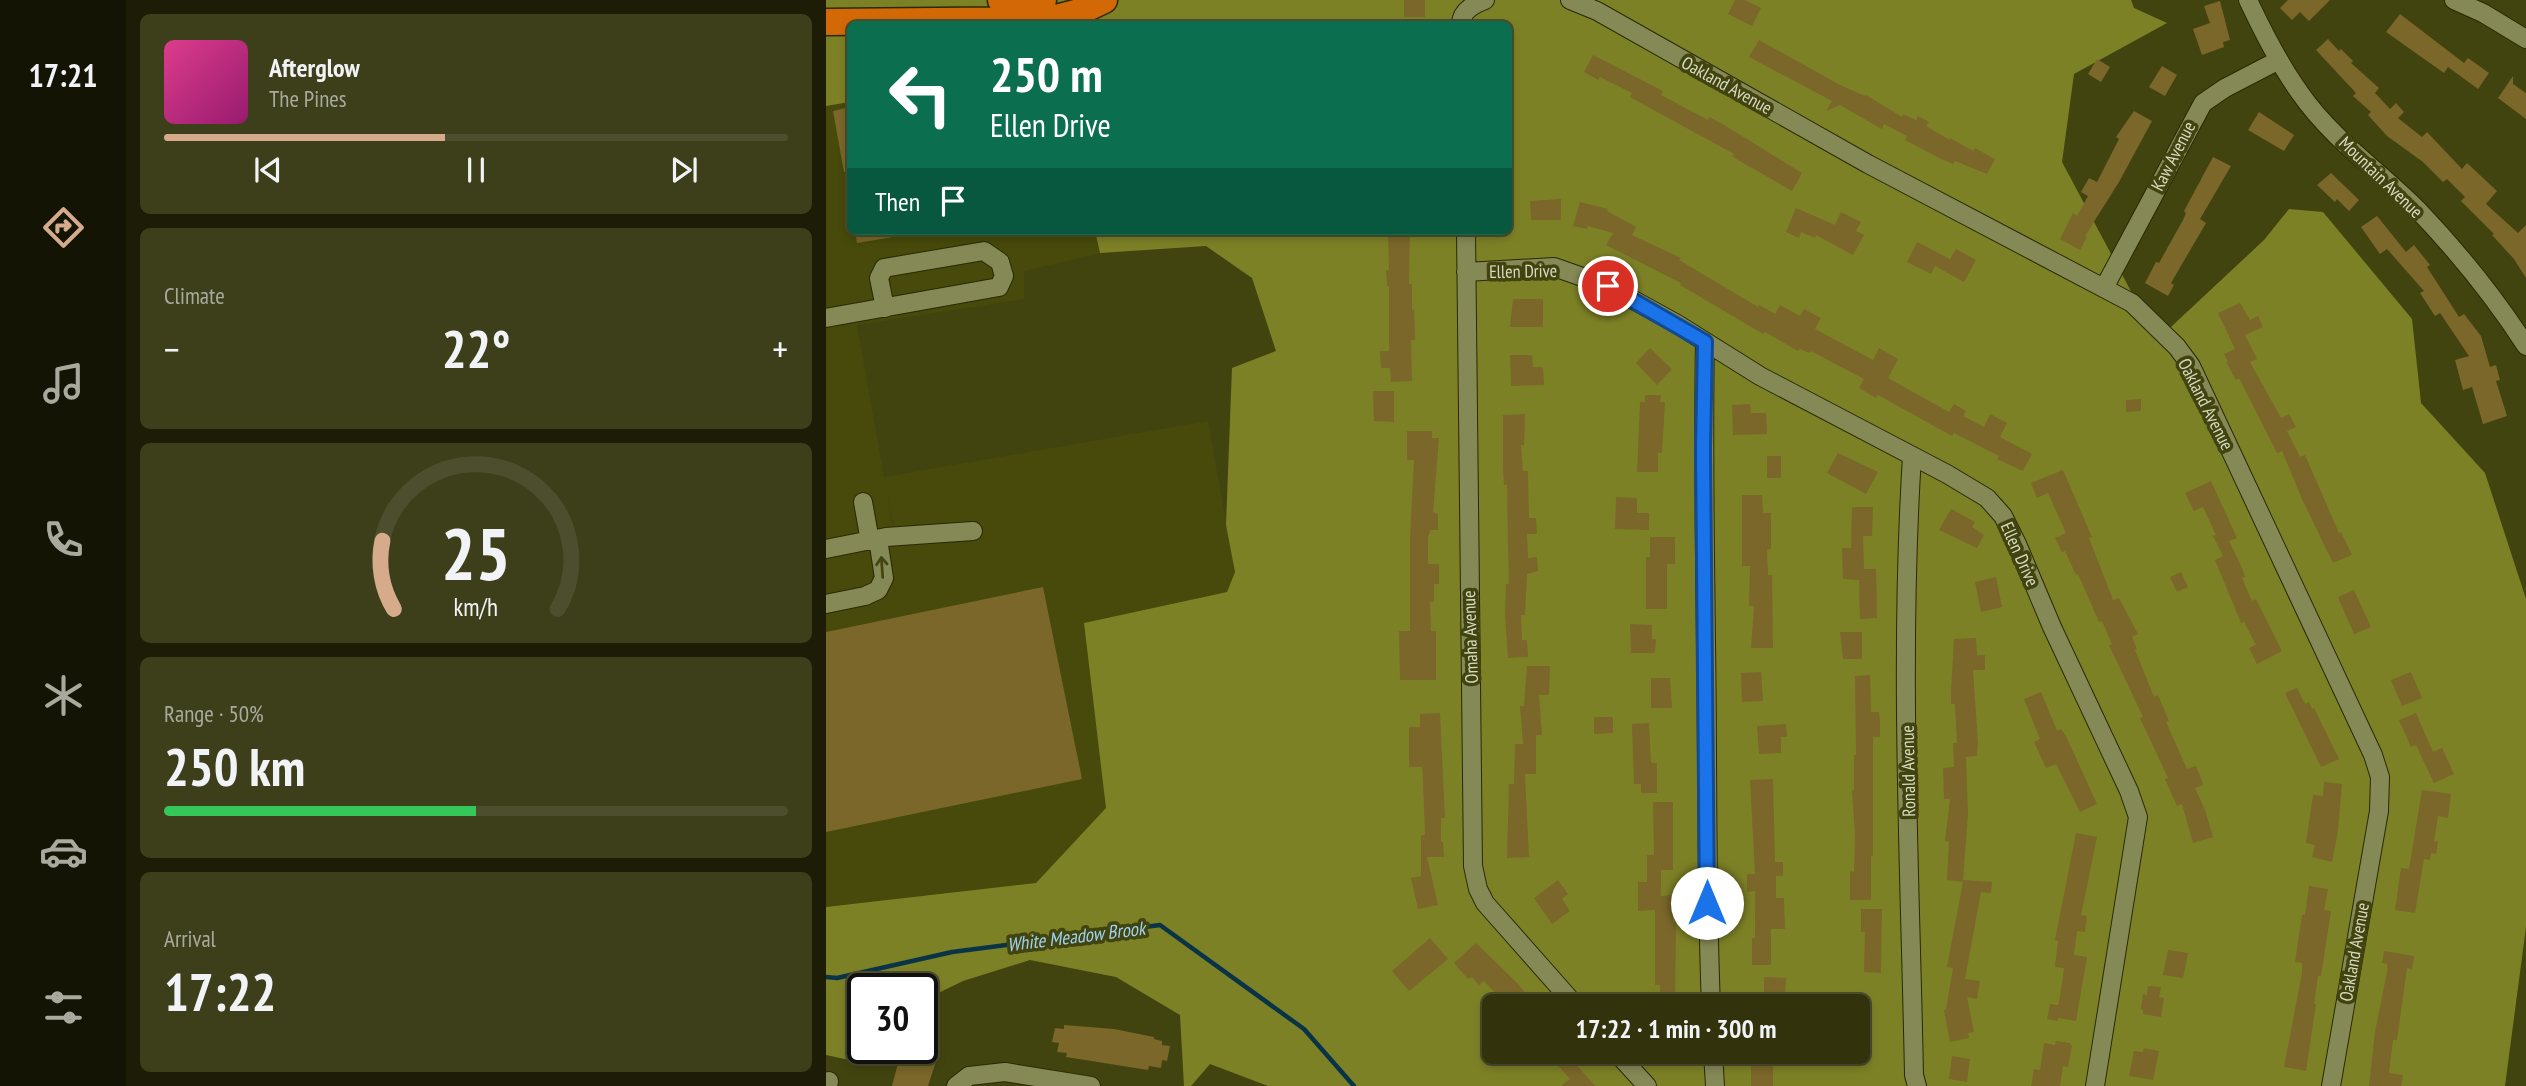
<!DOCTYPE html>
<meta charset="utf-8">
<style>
:root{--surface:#32330c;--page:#3d3f1a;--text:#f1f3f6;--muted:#a8aa9d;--line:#4d4e2d;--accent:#d6ab8b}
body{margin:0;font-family:"PT Sans Narrow",sans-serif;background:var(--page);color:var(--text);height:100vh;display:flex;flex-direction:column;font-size:26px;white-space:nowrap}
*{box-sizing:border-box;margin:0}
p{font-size:23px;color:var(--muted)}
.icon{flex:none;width:38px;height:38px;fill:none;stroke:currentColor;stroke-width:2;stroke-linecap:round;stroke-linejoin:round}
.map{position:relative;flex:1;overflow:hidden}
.drawer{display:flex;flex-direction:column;gap:14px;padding:14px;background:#1c1c07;width:700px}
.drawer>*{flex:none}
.guide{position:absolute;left:21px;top:21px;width:665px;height:214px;border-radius:10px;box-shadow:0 4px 10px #0003,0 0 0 2px var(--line);background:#0b6e4f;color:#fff;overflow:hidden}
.speed{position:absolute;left:21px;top:973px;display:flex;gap:14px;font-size:35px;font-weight:700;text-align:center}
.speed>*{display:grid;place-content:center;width:91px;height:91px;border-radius:50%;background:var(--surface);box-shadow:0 4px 10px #0003,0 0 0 2px var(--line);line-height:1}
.speed .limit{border:4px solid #111;border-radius:10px;background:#fff;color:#111}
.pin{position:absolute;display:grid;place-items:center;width:60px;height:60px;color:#fff;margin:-30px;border:4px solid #fff;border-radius:50%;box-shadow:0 2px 7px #0007}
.me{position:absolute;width:77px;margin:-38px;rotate:0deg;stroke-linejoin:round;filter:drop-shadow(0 0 5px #0008)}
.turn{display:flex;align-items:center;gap:24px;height:147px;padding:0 28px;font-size:32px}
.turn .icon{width:91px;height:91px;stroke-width:2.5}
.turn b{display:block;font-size:49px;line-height:60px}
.then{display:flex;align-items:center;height:66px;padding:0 28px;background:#0003;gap:14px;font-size:26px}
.big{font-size:52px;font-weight:700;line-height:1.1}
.drawer .tile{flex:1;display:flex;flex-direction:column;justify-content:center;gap:10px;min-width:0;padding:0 24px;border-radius:10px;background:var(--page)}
.drawer .dial{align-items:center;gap:0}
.dial svg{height:182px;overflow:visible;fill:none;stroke:var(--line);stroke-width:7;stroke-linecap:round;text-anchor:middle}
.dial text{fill:var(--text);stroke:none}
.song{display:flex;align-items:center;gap:21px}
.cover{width:84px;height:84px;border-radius:10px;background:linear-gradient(135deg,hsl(330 70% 55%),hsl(320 70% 35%))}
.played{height:7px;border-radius:4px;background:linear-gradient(90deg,var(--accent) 45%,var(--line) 45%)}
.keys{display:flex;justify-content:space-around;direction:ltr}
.heat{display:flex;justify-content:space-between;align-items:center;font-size:38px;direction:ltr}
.charge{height:10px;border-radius:5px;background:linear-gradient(90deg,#34c759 50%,var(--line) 0)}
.trip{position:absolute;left:656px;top:994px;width:388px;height:70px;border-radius:10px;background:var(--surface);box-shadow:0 4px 10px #0003,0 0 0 2px var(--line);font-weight:700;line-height:70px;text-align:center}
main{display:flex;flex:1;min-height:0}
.tabs{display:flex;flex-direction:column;width:126px;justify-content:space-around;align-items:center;background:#141405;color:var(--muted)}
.tabs .icon{width:49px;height:49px}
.tabs .selected{color:var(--accent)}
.tabs b{font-size:32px;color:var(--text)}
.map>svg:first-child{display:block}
.built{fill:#474a0a}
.forest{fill:#7d8126;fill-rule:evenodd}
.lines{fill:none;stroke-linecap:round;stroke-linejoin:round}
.stream{stroke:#093447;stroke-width:4.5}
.building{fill:#7a6729}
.minor-casing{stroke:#282a03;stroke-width:20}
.highway-casing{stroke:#282a03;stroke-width:29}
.minor{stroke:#858955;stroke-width:18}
.highway{stroke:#d36806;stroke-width:26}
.oneway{stroke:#454713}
.route-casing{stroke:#114b97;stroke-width:18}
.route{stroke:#1a73e8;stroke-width:12}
.labels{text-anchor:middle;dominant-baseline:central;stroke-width:7;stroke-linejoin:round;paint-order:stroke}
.street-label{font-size:18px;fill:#d7dabf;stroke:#424410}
.water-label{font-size:19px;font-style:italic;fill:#9ed3f0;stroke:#424410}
</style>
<main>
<nav class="tabs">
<b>17:21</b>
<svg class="icon selected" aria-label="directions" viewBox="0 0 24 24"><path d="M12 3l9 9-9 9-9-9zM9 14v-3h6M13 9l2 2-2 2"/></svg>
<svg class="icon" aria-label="music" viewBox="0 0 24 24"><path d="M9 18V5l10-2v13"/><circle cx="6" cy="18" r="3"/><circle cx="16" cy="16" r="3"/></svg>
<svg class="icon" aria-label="phone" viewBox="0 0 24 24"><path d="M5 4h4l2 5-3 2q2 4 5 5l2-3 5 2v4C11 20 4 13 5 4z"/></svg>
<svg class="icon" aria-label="climate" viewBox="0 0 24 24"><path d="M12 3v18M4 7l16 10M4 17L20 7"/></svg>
<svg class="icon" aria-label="car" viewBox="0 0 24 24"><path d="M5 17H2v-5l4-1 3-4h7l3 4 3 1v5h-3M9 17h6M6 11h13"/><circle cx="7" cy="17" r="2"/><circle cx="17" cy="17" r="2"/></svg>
<svg class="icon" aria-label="filters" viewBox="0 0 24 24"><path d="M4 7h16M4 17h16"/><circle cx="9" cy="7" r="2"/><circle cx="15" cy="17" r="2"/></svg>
</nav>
<section class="drawer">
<div class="tile">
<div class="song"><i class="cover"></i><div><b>Afterglow</b><p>The Pines</p></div></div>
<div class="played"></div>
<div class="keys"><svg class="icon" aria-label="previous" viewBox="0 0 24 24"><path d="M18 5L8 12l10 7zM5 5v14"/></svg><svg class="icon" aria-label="pause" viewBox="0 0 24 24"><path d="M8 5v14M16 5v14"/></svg><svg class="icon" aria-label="next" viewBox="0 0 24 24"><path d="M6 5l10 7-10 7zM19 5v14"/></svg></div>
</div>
<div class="tile"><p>Climate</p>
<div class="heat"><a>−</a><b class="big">22°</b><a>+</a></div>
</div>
<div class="tile dial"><svg viewBox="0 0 100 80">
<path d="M14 69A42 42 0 1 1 86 69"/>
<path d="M14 69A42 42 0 0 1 9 39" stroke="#d6ab8b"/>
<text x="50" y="56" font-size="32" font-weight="700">25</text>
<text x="50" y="72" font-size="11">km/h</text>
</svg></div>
<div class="tile"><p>Range · 50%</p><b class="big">250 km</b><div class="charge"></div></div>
<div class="tile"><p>Arrival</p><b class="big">17:22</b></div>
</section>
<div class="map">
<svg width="1700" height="1086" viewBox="0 0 1700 1086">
<rect width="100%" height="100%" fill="#424410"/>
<!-- built -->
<path class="built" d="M24,102v129h245l5,22 -76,18v28l-167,26 27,152 324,-56 27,151 -8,20 -143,31 23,185 -71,75 -210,24v-349l71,-13 -11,-57 7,41 -67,13v-436z"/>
<!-- forest -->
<path class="forest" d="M0,0h1305l3,8 33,15 -93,51 -12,88 95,178 107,-100 25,-31 34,3 89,107 9,84 64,70 41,126v328l-21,159h-1237l-58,-22 -19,22h-7l-4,-71 -64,-38 -86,-17 -67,21 -41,20v-12h-59v59h5l-5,15 -37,-8v-148l210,-24 70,-75 -22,-185 143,-31 8,-20 -9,-47 6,-157 44,-17 -24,-73 -46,-32 -106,7 -5,-22h413v-207h-658v78l-24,4zM668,1006h364v46h-364z"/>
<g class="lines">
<!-- stream -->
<path class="stream" d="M0,977l11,1 115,-26 208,-27 144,104 50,57"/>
</g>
<!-- building -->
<path class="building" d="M578,0h21v17h-21z
M909,0h10l16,8 -9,18 -24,-12z
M1462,0h42l-21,21 -9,-9 -8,8 -12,-12z
M1394,1l10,39 -7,2 1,5 -22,8 -9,-26 17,-6 -6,-17z
M1574,14l64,49 4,-5 21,15 -11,16 -30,-22 -4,6 -58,-41z
M1502,39l11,12 2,-2 12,12 -2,2 28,25 -4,5 15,16 6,-6 8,9 -6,6 24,19 5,-5 35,37 5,-6 30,28 -11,13 32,29 8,-8v53l-12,-19 -22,-24 2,-1 -33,-33 4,-4 -18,-18 -4,3 -20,-20 -36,-26 -19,-21 3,-3 -18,-16 3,-3 -40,-43z
M933,40l81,45 25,11 1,-1 36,22 1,-3 13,6 2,-4 11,6 -3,4 24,14v-2l23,13 2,-3 20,11 -8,15 -32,-13 -2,3 -12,-5 -36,-19 2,-4 -23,-12 -2,5 -42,-24 -14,6 6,-10 -83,-44z
M767,55l70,36 -2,4 47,25 1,-3 15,8 78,48 -10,18 -59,-34 1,-3 -104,-57 2,-4 -32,-16 -2,3 -14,-8z
M1271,59l13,8 -9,15 -13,-8z
M1336,66l15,9 -12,21 -16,-9z
M1687,76v8l13,9v26l-28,-21z
M24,107v65h-6l-11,-61z
M1308,111l18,10 -33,61 -34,54 2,1 -7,13 -20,-11 13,-26 4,3 11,-20 -7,-4 8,-14 8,4 22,-43 -3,-2z
M1433,112l35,23 -10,16 -36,-21z
M1387,157l18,9 -31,53 6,4 -35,60 3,2 -6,11 -23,-13 11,-21 3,1 24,-43 3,-7 -2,-2z
M1505,173l28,27 -10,11 -12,-12 -2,3 -18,-17z
M735,199v21h-30l-1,-19z
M754,202l28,7 -1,2 29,16 -4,8 49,23 -2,2 79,47 1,-2 16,9 5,-9 20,11 4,-7 17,9 -6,11 58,31 6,-12 19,11 -10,19 61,34 5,-8 12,7 -3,5 21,11 6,-13 17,9 -7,14 32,17 -9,17 -26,-12 2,-3 -45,-23 -2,3 -74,-41 -2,3 -17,-10 5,-9 -53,-28 -2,2 -9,-4 -2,2 -33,-19 -2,2 -83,-49 1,-2 -75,-38 7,-12 -25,-7 -1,3 -14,-3z
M970,208l39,17 6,-13 20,10 -5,9 8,4 -11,20 -37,-20 -1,3 -14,-6 -2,6 -13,-6z
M1551,216l29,36 8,-7 16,20 -3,2 32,50 5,-3 17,22 9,31 6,-2 4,15 -4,1 11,35 -24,8 -11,-37 -9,3 -8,-30 14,-4 -29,-43 -5,3 -15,-23 4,-2 -37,-42 -7,5 -19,-27z
M29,231h37l1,6 -36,6z
M562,231h22l-1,53h3v26l2,-1 1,31h-4l1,41 -21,1 -1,-14h-9l-1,-17h9v-65h-2l-1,-16h3z
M1091,242l33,17 6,-10 20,11 -12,22 -29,-16 -4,8 -24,-12z
M687,299h30v28h-33z
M1414,303l10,17 8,-4 5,11 -18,8 12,24 -7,3 31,56 8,-4 7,13 -9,4 13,26 5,-2 34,78 2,-1 11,23 -19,8 -31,-64 -20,-48 -5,2 -38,-75 -3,2 -10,-18h2l-4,-8 11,-5 -17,-36z
M824,348l22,21 -15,16 -21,-22z
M684,355h22l1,12h10l1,18 -33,1z
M547,391h21v31l-20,-1z
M819,395h16l-1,7h5l-3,51h-4v19h-21l3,-70h5z
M1315,399v12l-15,1v-12z
M924,404l1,9h15l1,21 -34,1 -1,-30z
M699,414l-1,31h-3l2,26h5l1,47h7l1,16h-10l1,24 9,-1 1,14 -11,3 -2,41h-4l1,25h5l1,17 -20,1 -3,-43 1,-31h3l-1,-41 -1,-58h-3l-1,-16v-54z
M581,431h25v7h7l-6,74 5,2v16h-8l-2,8v26h11v20h-5v18h-4l1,29h5v49h-36l-1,-49h11v-92l4,-79h-7z
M1012,453l40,19 -12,22 -39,-21z
M941,456h14v22h-14z
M1237,470l29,67 -3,1 24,62 6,-2 19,36 -6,3 5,12 -2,1 19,47 4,-2 11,26 -3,1 21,47 9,-3 5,12 2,7 -8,3 10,22 8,27 -20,6 -11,-39 -5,2 -12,-27 3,-1 -28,-60 3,-1 -34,-72 3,-1 -10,-23 -3,1 -21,-48 -2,1 -11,-24 -3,1 -7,-14 11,-5 -18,-40 -11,5 -6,-15z
M1385,481l26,57 -8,3 13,27 3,9 -3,1 10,23 4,-2 26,52 -25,13 -8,-16 7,-3 -12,-23 -3,1 -26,-63 8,-4 -10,-20 3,-1 -13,-28 -9,4 -9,-18z
M916,495h20l1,18h8v36l-4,1 1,25h4l1,73h-22l3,-42h-5l1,-40h-8z
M790,497l21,1v15h12v17l-34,-1z
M1026,507h21l-1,29h-9l1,33h12l1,49 -17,1 -1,-39 -16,-1 -1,-31h9z
M1125,509l24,13 -3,5 12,8 -7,13 -38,-18z
M824,537h25v27h-8v45h-21v-52h4z
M1355,572l7,15 -11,5 -7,-15z
M1170,577l6,30 -21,5 -6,-30z
M217,587l39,192 -256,53v-200z
M1528,590l17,37 -17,7 -16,-37z
M804,624l22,1v14h4l-1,14h-24z
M1014,632h22v27h-19z
M1150,638l1,17h8v15h-12l5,73 -1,13 -11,1 2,57 -5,66 29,2 -1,11 -10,-1 -16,87 15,2 -3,18 -10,-2 7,35 -6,1 1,5 -19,4 -6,-32 2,-1 7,-41 -6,-1 16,-85 -16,-2 2,-38 -4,-1 5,-42h-6l-1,-31 11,-1 -1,-24h4l-2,-39h-4v-13l3,-52z
M701,666h23l-1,29h-10l3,40h-6v39h-11l4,83 -22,1 2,-74h5l1,-40h8l-3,-38h4z
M935,672l2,29 -21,1 -1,-29z
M1585,672l11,26 -20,8 -11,-26z
M1044,675l1,37h8l1,11v14h-7v119h-2v44h-21v-29l4,1 1,-37 -3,-45h2v-35h2l-1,-79z
M825,678h19l2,30h-21z
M1471,688l8,16 4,-2 3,7 2,-1 25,51 -18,8 -36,-74z
M1215,692l16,39 4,-2 5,7 31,68 -17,8 -24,-48 -10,4 -12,-26 6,-3 -16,-40z
M614,713l5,105h-4v24h2l1,15h-17l11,48 -20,4 -7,-31 10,-2v-41h4l-2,-53 -1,-15h-13v-40h11v-13z
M1590,713l17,39 9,-4 12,26 -20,9 -18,-38 -5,2 -12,-27z
M768,717h19v16l-19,1z
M823,723l2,40h6v30h-16v-9h-7l-2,-60z
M960,724l1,13h-6v16l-22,1 -2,-28z
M947,779l2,83h8v14h-7v22h8l1,31h-14v36h-19v-27h3v-47l-8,1v-18h8l-5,-94z
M1498,782l18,2 -4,46 -6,32 -20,-5 3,-12 -9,-2 7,-48 10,1z
M1596,790l29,4 -3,24 -10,-2 -4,25 4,1 -2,12 -5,-1 -1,7 -6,-1 -9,54 -20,-3 6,-42 8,1z
M827,802h20v68h-12v26l12,-1v27h3l-1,84h-15v-21h-5v-75l-17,1v-29h9v-27h7z
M1250,833l21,4 -16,78 6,1 -2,16 -8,-1 -3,24 13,2 -11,64 -18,-3v3l-11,-2 3,-15 8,1 2,-8 4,-29 -9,-1 3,-26 -3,-1z
M732,880l10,14 -6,5 8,12 -18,13 -18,-26z
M1483,886l19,3 -4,21 7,1 -10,65h-3l-4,28h2l-10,67 -22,-4 18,-94v-10l-7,-1 7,-47h3z
M1035,909h21l-1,64 -17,-1 1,-40h-4z
M604,938l18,21 -39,32 -17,-20z
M650,943l42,41 18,22h-28l-24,-25 -5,4 -7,-8 -4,2 -14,-16z
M1342,950l20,3 -5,25 -20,-3z
M1558,951l30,5 -2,13 -5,-1 -10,72h-4l-4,33 14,2 -2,11h-32l6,-54 12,-60v-8l-5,-1z
M938,977l22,1 -2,28h-20z
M1322,986l13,1 -2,10 5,1 -3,19 -18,-3v-4l-2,-1 2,-15 4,1z
M238,1025l50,4 40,8v2l8,2v4l8,1 -3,15 -5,-1 -1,8 -12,-2 -1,4 -82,-13 1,-4 -10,-1 2,-9 -7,-1 3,-14 9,1z
M96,1037l16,4 -3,10 4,1 -11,34h-36l9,-34 4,1 1,-5h16z
M1230,1041l14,2 2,3 -4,21 -5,-1 -3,20h-29l3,-17 6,1 4,-27 11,2z
M1318,1048l15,3 -6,29 -24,-4 5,-25 9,1z
M720,1052h35l-9,8 23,26h-34l9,-7z
M1126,1056l18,3 -3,23 -18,-3z
M925,1058l22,1v27h-22z"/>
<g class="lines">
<!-- minor casing -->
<g class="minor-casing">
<path id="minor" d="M744,0l27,11 271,153 264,139 45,44 14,19 182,389 7,22 -1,34 -48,275
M1422,0c15,32 31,64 52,93 31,45 79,78 117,116 41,43 77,87 109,137
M1628,0l29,13 43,26
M635,24c0,-13 13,-20 24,-24
M640,231l7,635 5,23 7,14 91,103
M640,272l88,-5 54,19 69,38 83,52 187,98 40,24 16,18 14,28 35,83 77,164 9,26 -43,269
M1278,288l99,-185 22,-15 54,-28
M0,318l173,-31 5,-11 -4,-14 -16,-11 -100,17 -5,10 6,30
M879,342c-2,101 0,202 1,303 2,120 0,241 5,361
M1086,456c-13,206 -2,413 2,619l3,11
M37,502l7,39
M0,549l60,-12 87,-6
M0,604l39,-8 13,-6 6,-12 -6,-39
M790,1052l31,34
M887,1052l2,34
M2,1086l1,-5
M130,1086l13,-10 36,-4 86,14"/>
</g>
<!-- highway casing -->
<g class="highway-casing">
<path id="highway" d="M175,0l20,2 22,-2
M0,22l222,-2 31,-8 25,-12"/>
</g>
<!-- minor -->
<use href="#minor" class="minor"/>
<!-- highway -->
<use href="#highway" class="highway"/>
</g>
<!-- one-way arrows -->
<defs><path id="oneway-shaft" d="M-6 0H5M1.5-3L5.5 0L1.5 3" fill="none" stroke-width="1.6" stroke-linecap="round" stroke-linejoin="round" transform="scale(1.75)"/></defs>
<use class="oneway" href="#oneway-shaft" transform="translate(56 567) rotate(-94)"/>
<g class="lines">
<!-- route casing -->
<g class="route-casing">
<path id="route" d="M782,286l97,56 -2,107 4,454"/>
</g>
<!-- route -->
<use href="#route" class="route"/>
</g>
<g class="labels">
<!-- street labels -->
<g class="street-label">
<text transform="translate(901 85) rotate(29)">Oakland Avenue</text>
<text transform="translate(1347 156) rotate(-63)">Kaw Avenue</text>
<text transform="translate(1555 177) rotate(44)">Mountain Avenue</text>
<text transform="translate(697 271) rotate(-1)">Ellen Drive</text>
<text transform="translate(1380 404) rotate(63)">Oakland Avenue</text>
<text transform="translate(1194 554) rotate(66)">Ellen Drive</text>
<text transform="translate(644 637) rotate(-92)">Omaha Avenue</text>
<text transform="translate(1082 771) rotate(-91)">Ronald Avenue</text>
<text transform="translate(1528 952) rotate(-80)">Oakland Avenue</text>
</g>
<!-- water labels -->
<g class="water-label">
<text transform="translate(250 936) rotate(-7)">White Meadow Brook</text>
</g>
</g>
</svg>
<div class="speed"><div class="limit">30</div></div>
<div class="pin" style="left:782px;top:286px;background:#d93025"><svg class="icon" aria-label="arrive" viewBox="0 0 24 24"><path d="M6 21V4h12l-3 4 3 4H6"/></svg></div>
<svg class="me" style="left:881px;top:903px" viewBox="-20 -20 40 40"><circle r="19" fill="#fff"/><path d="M0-13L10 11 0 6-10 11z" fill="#1a73e8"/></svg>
<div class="trip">17:22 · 1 min · 300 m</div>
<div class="guide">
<div class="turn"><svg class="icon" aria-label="left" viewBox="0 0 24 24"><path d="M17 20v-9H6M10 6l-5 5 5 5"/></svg><div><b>250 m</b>Ellen Drive</div></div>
<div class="then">Then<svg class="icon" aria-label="arrive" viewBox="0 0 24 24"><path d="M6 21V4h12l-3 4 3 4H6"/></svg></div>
</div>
</div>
</main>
